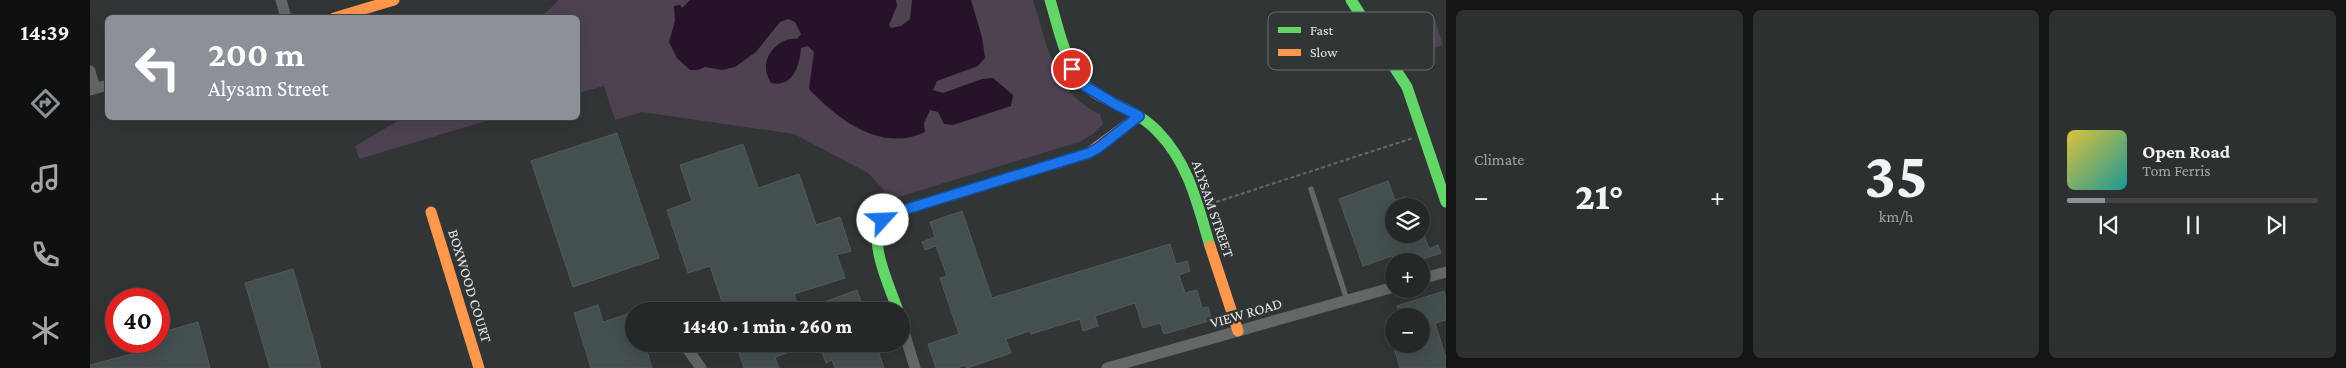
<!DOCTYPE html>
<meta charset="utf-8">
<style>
:root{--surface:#252828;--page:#2d3030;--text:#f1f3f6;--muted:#a3a6a8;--line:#424445;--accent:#8c9099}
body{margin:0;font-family:"Crimson Pro",serif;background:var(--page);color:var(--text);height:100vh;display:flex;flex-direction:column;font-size:19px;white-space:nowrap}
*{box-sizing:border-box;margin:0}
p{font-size:16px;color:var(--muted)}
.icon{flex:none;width:28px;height:28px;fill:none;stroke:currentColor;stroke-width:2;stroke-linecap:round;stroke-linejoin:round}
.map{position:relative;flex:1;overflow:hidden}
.side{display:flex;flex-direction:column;gap:10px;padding:10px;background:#141616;width:900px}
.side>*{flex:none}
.hud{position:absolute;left:15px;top:15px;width:475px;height:105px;border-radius:8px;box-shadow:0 5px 20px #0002,0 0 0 1px var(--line);background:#8c9099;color:#fff;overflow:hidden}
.controls{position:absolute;left:1295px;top:198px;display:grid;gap:10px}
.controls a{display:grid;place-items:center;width:45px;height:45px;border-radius:50%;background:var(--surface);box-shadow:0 5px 20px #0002,0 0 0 1px var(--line);font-size:25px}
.speed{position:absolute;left:15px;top:288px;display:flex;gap:10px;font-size:25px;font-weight:700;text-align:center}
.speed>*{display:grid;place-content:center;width:65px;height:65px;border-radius:50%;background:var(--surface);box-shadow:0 5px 20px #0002,0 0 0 1px var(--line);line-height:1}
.speed .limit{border:8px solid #d22;background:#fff;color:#111}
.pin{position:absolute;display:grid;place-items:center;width:42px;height:42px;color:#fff;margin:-21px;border:2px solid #fff;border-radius:50%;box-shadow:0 1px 5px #0007}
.me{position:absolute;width:55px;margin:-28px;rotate:65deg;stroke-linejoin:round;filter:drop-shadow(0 0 4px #0008)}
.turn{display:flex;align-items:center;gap:18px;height:105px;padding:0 20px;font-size:22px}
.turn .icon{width:65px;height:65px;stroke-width:2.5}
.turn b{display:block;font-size:35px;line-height:42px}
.big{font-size:38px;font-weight:800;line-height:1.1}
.side .tile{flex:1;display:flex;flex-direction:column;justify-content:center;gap:8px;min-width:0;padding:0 18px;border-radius:8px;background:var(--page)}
.side .dial{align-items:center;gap:0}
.dial b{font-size:65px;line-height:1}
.song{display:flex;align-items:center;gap:15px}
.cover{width:60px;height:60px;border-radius:8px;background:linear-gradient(135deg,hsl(50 70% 55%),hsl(180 70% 35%))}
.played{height:5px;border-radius:2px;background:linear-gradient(90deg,var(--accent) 15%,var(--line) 15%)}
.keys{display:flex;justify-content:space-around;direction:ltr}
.heat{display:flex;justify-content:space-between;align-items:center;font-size:28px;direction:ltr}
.side .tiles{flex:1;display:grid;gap:10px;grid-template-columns:repeat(3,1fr)}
.trip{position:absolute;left:535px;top:302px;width:285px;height:50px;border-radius:25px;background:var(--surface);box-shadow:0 5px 20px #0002,0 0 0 1px var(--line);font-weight:800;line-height:50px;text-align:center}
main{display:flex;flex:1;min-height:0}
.tab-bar{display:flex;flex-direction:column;width:90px;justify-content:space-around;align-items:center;background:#0f1010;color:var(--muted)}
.tab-bar .icon{width:35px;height:35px}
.tab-bar .active{color:var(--accent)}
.tab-bar b{font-size:22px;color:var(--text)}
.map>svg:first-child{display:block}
.green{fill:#4e4251}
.water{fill:#261329}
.building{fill:#444f4f;stroke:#565959}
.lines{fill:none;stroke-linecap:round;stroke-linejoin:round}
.path{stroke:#666868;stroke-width:2;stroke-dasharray:4 2.5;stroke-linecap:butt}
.lane{stroke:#636767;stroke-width:5.5}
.street{stroke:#636767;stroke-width:11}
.fast{stroke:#63d668;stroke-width:11}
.slow{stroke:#ff974d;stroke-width:11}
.route-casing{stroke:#114b97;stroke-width:12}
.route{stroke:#1a73e8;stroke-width:9}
.labels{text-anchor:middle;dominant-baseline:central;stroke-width:5;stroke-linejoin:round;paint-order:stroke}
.street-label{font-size:15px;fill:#e5e9e9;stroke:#303636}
.key{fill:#303636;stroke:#666c6c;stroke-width:1}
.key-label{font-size:14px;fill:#e5e9e9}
</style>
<main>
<nav class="tab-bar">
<b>14:39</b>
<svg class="icon active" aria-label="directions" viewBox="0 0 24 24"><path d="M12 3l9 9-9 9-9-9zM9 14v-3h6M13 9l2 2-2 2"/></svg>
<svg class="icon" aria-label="music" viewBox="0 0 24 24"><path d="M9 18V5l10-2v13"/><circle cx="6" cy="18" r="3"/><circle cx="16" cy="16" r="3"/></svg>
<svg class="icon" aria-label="phone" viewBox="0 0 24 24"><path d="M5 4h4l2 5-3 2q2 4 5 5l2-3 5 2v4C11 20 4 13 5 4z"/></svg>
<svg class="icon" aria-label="climate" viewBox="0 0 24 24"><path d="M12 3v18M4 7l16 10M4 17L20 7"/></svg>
</nav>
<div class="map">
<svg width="1356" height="368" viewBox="0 0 1356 368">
<rect width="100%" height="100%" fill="#313535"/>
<!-- green -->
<path class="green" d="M469,0h474c14,43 21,94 67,114l3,10 -11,11 -13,7 -187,57 -24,-26 -74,-39 -152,-22 -27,8 -11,-34 -26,7v-75h-38z
M1344,17l9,28 -37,12 -19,-25z
M313,118h93l-137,41 -4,-13z"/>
<!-- water -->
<path class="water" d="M600,0h206l1,6 -8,19 2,3 10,-2 9,-7 2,-19h59l11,37 3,21 -7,8 -41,15 -4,9 10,3 39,-14 11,-1 20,17 -2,11 -58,19 -9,-1 -6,-12 -8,-2 -6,13 1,9c-43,21 -87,-12 -116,-43l5,-37 -6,-6 -7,2c-1,17 -8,40 -30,35 -2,-4 -5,-9 -5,-15 -1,-16 16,-31 31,-29l4,-5 -6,-12 -7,-3 -8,3 -24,30 -21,15 -13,3 -17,-3 -7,3h-8l-13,-12 -8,-16 6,-21 -1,-15 6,-1 2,3z"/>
<!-- building -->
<path class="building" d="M527,133l42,125 -86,29 -42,-126z
M653,144l15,44 41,-14 17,51 24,-8 11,34 -14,4 8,23 -51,16 5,17h-74l-15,-45 -22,7 -21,-63 25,-9 -12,-36z
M1298,181l7,19 10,-3 4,9h-15v28h11l1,4 17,-6 6,17 9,-4 3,8 -24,8 -3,-5 -20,5 -2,-5 -29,10 -24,-67z
M872,211l30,87 178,-54 6,20 11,-3 3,10 -11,4 6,18 12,-3 5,18 6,-1 4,13 -48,14 -4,-11 -17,5 -8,-25 -40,13 3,10 -15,5 -3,-12 -49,15 -1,-3 -24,8 5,14 -44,15 -3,-3 -7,3h-21l-8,-24 31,-10 -19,-56 7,-2 -11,-30 -11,4 -3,-8 13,-5 -5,-15z
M203,269l17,59 11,40h-51l-25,-85z
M767,290l7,21h-62v-1z
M1354,291l2,8v21l-11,3 11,35v10h-46l-7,-24h28v-28h-20l-4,-10z
M508,305l5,17 31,-10v32h11l7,24h-61l-17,-55z
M108,322l12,46h-120v-3l46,-12 -4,-12h27v-8z
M646,344h74v1l-35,12 4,11h-35z
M729,344h57l8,24h-49l-3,-8 -6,3z"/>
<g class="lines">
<!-- path -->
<path class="path" d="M1120,204l203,-66"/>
<!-- lane -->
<path class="lane" d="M1221,189l36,111"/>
<!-- street -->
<path class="street" d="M191,0l5,18
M0,71l5,17
M0,90l18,-5
M1331,279l25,-7
M811,322l14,46
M599,351l12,17
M1017,368l287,-81"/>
<!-- fast -->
<path class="fast" d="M960,0c11,35 16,78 52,97 20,11 41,18 57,36 30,31 39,73 51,113
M1261,0l56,87 39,115
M808,311c-7,-21 -27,-63 -19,-84 3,-8 11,-12 18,-15l143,-44"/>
<!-- slow -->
<path class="slow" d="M244,18l60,-18
M950,168l49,-15 50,-37
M341,212l48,156
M1120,246l28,85"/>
</g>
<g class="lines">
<!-- route casing -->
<g class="route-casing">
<path id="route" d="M793,220l14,-8 192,-59 9,-5 41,-32 -24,-12 -30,-18 -13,-17"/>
</g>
<!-- route -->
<use href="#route" class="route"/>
</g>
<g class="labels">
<!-- street labels -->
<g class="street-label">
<text transform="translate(1123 209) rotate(71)">ALYSAM STREET</text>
<text transform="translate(380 286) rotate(73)">BOXWOOD COURT</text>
<text transform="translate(1156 313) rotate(-16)">VIEW ROAD</text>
</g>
</g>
<!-- legend -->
<rect x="1178" y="12" width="166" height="58" rx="8" class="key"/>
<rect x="1188" y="27" width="23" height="6" fill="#63d668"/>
<rect x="1188" y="49" width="23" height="7" fill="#ff974d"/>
<g class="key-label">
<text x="1220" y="35">Fast</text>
<text x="1220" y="57">Slow</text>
</g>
</svg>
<div class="controls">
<a><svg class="icon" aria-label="layers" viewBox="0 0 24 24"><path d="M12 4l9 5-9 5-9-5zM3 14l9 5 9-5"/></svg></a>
<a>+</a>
<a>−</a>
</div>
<div class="speed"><div class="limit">40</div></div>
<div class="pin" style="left:982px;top:69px;background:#d93025"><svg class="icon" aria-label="arrive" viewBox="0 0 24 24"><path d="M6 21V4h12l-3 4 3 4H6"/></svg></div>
<svg class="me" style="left:793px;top:220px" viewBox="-20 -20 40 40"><circle r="19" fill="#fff"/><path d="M0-13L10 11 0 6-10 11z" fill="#1a73e8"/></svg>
<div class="trip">14:40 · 1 min · 260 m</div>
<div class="hud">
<div class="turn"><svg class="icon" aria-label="left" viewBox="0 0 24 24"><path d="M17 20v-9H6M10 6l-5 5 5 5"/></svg><div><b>200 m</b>Alysam Street</div></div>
</div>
</div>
<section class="side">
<div class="tiles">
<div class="tile"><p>Climate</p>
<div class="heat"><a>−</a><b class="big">21°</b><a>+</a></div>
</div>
<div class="tile dial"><b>35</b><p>km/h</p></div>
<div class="tile">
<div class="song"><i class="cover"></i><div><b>Open Road</b><p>Tom Ferris</p></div></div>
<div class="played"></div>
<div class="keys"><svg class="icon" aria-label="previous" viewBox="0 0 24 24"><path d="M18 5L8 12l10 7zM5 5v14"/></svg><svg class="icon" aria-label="pause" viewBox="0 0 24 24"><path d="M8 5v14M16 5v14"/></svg><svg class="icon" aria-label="next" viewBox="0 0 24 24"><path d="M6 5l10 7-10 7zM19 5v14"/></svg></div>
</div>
</div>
</section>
</main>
